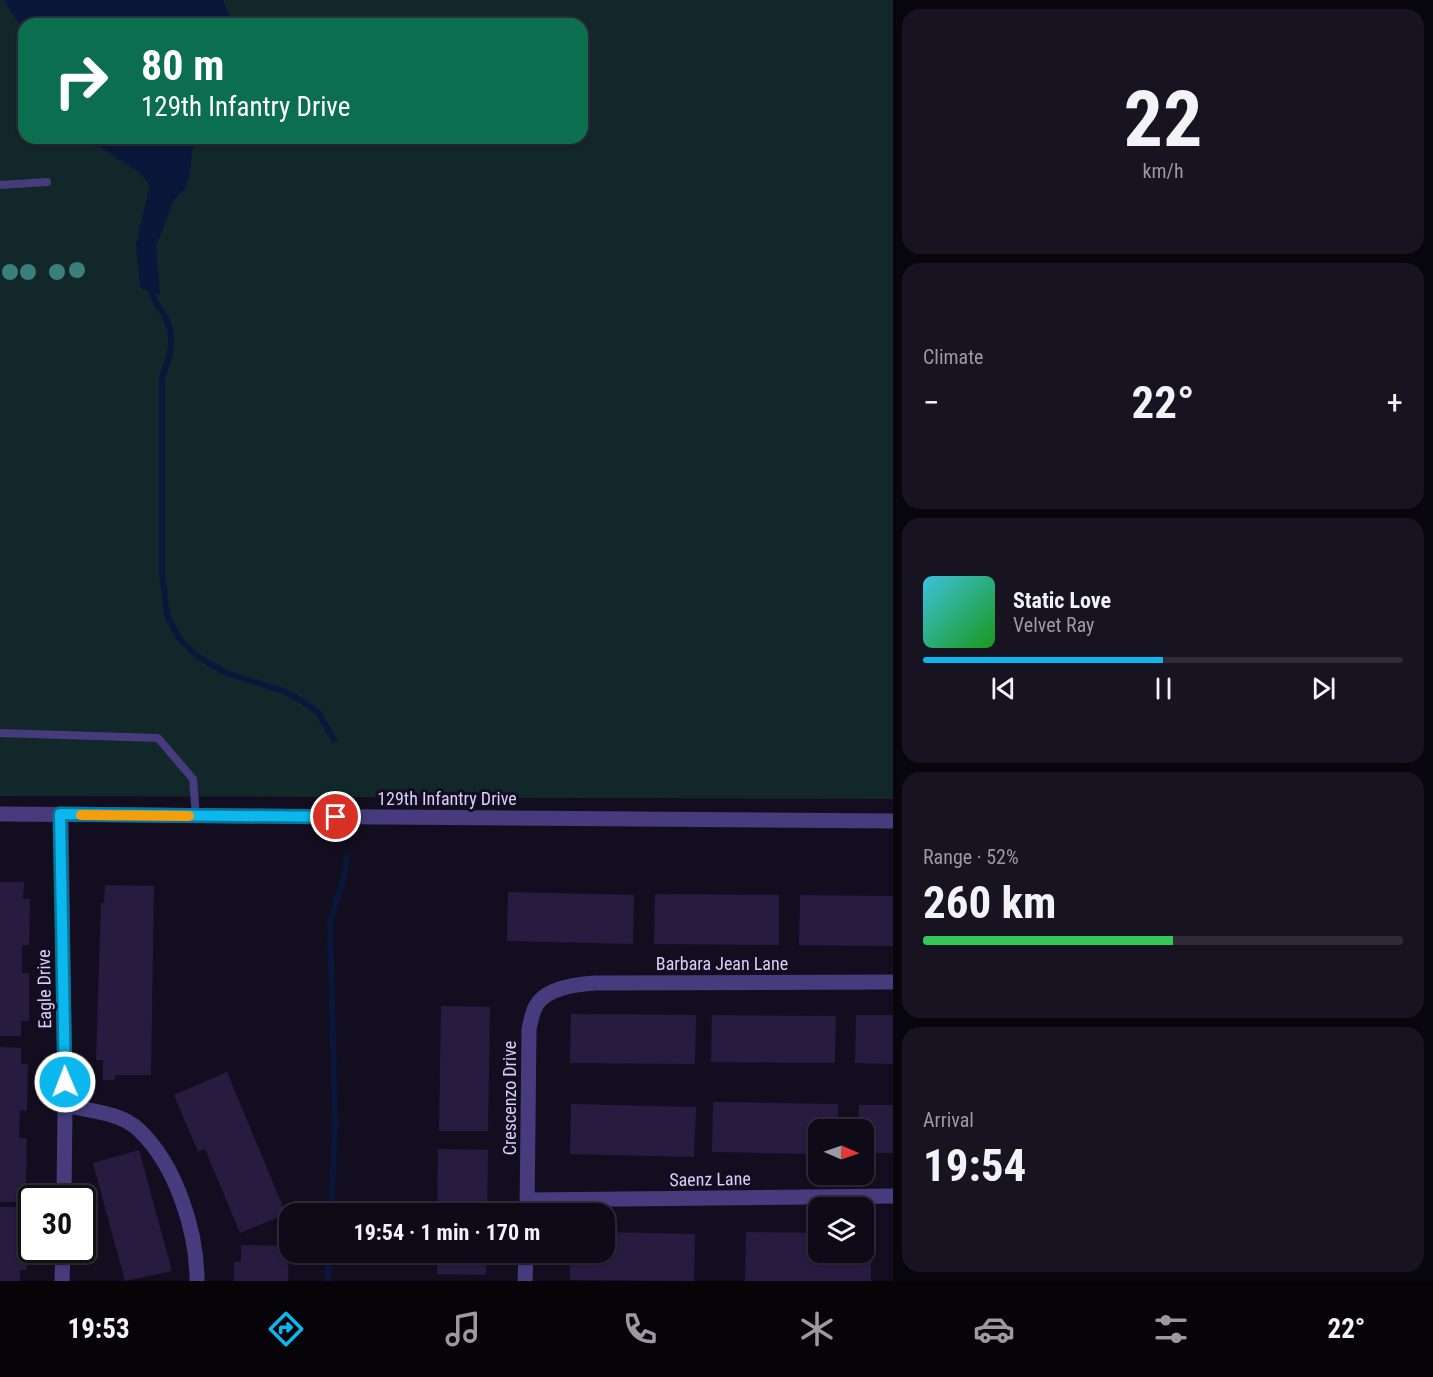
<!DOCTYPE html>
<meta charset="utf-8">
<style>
:root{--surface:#0e0a17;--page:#171320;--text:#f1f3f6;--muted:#9b9aa1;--line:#2e2b36;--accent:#0bb7ec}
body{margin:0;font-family:"Roboto Condensed",sans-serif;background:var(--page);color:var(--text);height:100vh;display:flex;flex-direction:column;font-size:22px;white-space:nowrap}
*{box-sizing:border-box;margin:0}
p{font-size:20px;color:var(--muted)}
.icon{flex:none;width:33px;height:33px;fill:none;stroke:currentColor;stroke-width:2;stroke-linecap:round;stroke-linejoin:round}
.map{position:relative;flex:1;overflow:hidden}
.sheet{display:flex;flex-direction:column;gap:9px;padding:9px;background:#08060d;width:540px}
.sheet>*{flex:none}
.guide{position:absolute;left:18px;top:18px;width:570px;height:126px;border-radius:18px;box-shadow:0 2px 4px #0004,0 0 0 2px var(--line);background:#0b6e4f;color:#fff;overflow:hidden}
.needle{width:39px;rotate:92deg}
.tools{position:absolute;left:808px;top:1119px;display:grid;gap:12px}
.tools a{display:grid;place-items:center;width:66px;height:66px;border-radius:12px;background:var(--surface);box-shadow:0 2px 4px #0004,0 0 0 2px var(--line);font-size:30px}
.speed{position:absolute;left:18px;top:1185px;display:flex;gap:12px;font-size:30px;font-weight:700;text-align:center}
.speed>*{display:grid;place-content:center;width:78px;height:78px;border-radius:50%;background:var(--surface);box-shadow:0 2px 4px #0004,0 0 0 2px var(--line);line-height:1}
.speed .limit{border:3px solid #111;border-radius:9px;background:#fff;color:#111}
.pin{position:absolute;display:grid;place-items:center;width:51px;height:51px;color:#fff;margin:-26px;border:3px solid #fff;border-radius:50%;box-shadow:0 2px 6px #0007}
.me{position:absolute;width:66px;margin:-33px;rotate:359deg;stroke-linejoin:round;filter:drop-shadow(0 0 4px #0008)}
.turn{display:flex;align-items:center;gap:21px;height:126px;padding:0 24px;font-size:27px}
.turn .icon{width:78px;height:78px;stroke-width:2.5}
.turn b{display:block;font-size:42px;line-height:51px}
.big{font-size:45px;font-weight:700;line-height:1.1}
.sheet .widget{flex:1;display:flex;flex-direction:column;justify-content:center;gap:9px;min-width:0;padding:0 21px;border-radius:18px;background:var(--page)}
.sheet .dial{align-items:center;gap:0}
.dial b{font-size:78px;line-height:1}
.song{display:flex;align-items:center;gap:18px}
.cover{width:72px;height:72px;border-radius:9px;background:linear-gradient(135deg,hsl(190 70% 55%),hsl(120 70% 35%))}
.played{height:6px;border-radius:3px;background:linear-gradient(90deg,var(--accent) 50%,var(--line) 50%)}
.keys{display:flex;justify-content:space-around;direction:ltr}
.heat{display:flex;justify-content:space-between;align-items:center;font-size:33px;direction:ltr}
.charge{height:9px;border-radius:4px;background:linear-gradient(90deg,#34c759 52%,var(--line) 0)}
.trip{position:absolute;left:279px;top:1203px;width:336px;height:60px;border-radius:18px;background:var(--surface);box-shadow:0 2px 4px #0004,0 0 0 2px var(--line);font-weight:700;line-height:60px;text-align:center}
.tab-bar{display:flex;height:96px;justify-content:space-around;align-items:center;background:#060409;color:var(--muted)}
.tab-bar .icon{width:42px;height:42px}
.tab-bar .on{color:var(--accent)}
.tab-bar b{font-size:27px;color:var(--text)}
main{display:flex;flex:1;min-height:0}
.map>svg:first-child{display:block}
.green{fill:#112729;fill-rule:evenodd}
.water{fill:#0b163b}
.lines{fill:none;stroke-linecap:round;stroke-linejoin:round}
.stream{stroke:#0b163b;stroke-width:6}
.building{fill:#271b40}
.service{stroke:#463b7c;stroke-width:8}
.minor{stroke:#463b7c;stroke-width:15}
.tertiary{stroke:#463b7c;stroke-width:15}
.tree{fill:#3c7e7e}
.route-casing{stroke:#077799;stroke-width:15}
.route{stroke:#0bb7ec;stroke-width:10}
.slow{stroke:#f59e0b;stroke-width:10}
.labels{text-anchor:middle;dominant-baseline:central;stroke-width:6;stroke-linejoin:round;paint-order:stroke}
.street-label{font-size:18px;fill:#dacefd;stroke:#130e1f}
</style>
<main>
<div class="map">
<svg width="893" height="1281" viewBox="0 0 893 1281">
<rect width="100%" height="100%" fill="#130e1f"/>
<!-- green -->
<path class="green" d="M0,0h893v799l-893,-3zM24,24h558v114h-558z"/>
<!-- water -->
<path class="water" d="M4,0h219l7,17 -1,7h-205v8z
M86,138h108l-5,40 -4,11 -11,11 -18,46 4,49 -20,-7 -4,-44 14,-59 -11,-13z"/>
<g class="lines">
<!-- stream -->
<path class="stream" d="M151,286c1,13 6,18 13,29 13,22 6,41 -2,63v195l5,42 12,23 18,18 29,17 58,18 18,10 16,11 16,28
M331,1214l4,-90 -5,-203 15,-46 2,-18
M328,1281l1,-29"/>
</g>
<!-- building -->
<path class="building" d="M0,882h24l-1,17h7l-1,46h-7v28h7v48h-8v15h-21z
M105,885l49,1 -3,189h-36v5h-12v-20h-7l5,-157h3z
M508,892l126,3 -1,49 -126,-3z
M655,894l124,1v50l-125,-1z
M800,895l93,1v50l-94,-1z
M441,1006l49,1 -2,124h-49z
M571,1014l125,1 -1,49 -125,-1z
M712,1015l124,1 -1,47 -124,-1z
M856,1015h37v49l-38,-1z
M0,1047l21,1v16h7l-1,47 -7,-1 -1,28h8l-1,47h-7v17h-19z
M227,1072l59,142 -46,19 -35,-84 -7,3 -24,-57z
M713,1102l125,2v26h-19v24l-107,-2z
M571,1104l125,3 -2,50 -124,-3z
M859,1105h34v48h-29v-23h-5z
M438,1149l50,1 -1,64h-50z
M139,1150l33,121 -47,10 -32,-118z
M0,1207h21l-1,17h7v46h-7v11h-20z
M604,1232l91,2 -1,47 -124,-1v-28h34z
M746,1232l73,1v19h45v-18h7v47h-126z
M241,1245l48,1 -1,35h-54v-19h7z
M437,1252h49v23l-49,-1z"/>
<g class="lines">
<!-- service -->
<path class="service" d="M0,185l47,-3
M0,733l158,5 35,41 3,37"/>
<!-- minor -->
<path class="minor" d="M61,814l4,291 -1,93
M65,1105c24,6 55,7 74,25 37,35 58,101 58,151
M527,1200l366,-4
M527,1214l2,-185c2,-8 3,-17 7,-23 9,-18 42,-22 60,-23l297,-1
M62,1281l1,-31
M525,1281l1,-29"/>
<!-- tertiary -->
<path class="tertiary" d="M0,814l893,7"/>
</g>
<!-- trees -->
<g class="tree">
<circle cx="77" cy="270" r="8"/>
<circle cx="10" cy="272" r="8"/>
<circle cx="28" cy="272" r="8"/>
<circle cx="57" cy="272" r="8"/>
</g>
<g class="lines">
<!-- route casing -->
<g class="route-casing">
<path id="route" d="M65,1082l-5,-268 276,3"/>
</g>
<!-- route -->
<use href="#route" class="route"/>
<!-- slow -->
<path class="slow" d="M81,815l108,1"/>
</g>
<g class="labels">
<!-- street labels -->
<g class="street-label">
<text x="447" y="798">129th Infantry Drive</text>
<text x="722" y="963">Barbara Jean Lane</text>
<text transform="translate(44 989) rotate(-91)">Eagle Drive</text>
<text transform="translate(509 1098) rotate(-90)">Crescenzo Drive</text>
<text transform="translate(710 1179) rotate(-1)">Saenz Lane</text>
</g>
</g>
</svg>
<div class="tools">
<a><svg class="needle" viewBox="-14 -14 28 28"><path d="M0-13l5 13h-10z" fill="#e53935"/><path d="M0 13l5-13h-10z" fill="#9b9aa1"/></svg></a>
<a><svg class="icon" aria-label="layers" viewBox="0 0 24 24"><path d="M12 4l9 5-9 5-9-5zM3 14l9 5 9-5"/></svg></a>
</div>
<div class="speed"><div class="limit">30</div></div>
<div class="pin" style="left:336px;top:817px;background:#d93025"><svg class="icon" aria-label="arrive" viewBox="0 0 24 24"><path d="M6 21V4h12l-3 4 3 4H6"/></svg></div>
<svg class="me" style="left:65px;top:1082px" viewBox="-20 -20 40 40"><circle r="17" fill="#0bb7ec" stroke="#fff" stroke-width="3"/><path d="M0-11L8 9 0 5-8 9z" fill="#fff"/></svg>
<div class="trip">19:54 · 1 min · 170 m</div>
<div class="guide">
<div class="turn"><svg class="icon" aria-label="right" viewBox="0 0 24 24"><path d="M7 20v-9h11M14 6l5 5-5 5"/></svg><div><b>80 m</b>129th Infantry Drive</div></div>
</div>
</div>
<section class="sheet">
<div class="widget dial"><b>22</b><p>km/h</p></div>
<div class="widget"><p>Climate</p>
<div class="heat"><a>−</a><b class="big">22°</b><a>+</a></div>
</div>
<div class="widget">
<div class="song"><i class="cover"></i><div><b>Static Love</b><p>Velvet Ray</p></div></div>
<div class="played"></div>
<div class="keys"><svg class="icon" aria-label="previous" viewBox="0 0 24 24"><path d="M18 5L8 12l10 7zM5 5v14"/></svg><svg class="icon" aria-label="pause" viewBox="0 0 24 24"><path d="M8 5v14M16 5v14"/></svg><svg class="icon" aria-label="next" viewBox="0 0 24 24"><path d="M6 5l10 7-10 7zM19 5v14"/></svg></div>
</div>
<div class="widget"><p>Range · 52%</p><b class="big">260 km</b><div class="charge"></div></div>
<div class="widget"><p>Arrival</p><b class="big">19:54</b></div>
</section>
</main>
<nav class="tab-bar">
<b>19:53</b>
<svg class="icon on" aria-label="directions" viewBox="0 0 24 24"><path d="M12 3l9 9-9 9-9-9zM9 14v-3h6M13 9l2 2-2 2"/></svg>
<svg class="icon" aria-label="music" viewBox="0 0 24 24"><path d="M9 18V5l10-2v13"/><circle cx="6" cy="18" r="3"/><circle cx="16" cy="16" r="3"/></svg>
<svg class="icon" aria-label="phone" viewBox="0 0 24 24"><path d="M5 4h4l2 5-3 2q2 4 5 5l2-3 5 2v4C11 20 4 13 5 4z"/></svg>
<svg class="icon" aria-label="climate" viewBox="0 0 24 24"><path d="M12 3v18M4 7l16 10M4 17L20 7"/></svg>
<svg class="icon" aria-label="car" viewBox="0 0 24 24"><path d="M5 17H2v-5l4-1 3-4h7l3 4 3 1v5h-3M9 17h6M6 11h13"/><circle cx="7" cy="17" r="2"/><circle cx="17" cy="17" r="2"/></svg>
<svg class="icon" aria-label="filters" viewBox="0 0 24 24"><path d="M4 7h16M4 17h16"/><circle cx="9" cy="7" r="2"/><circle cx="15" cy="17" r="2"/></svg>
<b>22°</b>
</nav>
